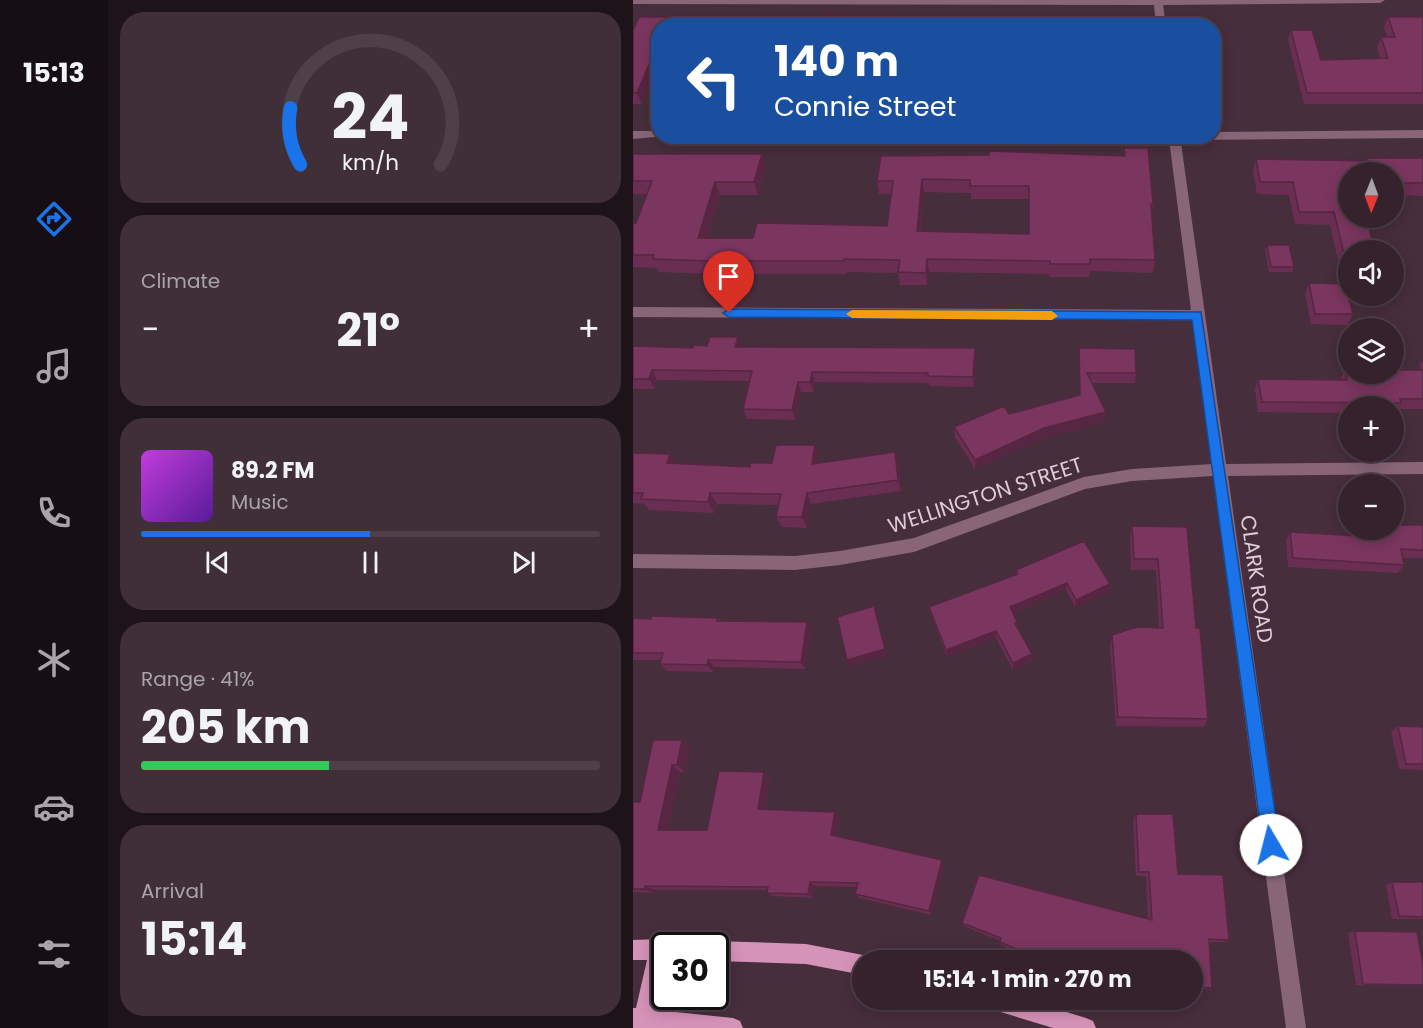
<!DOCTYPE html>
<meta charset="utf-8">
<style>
:root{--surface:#35222d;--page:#402f39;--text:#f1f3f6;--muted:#aaa4aa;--line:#4f3f49;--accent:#1a73e8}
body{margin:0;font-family:Poppins,sans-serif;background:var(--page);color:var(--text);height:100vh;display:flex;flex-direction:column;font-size:22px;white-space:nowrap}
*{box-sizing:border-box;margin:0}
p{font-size:20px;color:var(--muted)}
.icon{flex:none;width:33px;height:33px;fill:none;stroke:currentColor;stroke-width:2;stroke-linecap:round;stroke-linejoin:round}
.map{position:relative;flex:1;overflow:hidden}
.sheet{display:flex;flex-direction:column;gap:12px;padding:12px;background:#1d1319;width:525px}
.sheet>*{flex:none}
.hud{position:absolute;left:18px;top:18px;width:570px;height:126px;border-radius:24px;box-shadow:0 3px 15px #0003,0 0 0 2px var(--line);background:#1a4fa0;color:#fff;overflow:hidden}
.needle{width:39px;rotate:181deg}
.tools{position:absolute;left:705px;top:162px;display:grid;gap:12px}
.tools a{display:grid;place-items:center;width:66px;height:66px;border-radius:50%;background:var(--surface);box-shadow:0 3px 15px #0003,0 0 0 2px var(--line);font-size:30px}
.speed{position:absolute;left:18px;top:932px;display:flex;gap:12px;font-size:30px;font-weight:700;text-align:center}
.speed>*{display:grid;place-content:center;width:78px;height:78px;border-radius:50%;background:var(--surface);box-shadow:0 3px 15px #0003,0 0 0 2px var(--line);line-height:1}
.speed .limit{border:3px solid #111;border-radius:9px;background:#fff;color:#111}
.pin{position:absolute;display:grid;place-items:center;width:51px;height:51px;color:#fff;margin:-62px -26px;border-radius:50% 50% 50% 0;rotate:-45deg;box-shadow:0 0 6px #0007}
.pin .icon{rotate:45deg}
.me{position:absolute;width:66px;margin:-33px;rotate:352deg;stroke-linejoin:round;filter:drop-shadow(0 0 4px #0008)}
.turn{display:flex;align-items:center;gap:21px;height:126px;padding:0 24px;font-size:27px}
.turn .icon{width:78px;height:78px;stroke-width:2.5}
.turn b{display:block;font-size:42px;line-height:51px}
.big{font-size:45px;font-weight:700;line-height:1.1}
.sheet .tile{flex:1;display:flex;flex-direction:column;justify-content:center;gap:9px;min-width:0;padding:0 21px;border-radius:24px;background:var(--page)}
.sheet .dial{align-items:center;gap:0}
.dial svg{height:156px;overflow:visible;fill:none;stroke:var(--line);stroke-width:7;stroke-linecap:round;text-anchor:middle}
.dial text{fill:var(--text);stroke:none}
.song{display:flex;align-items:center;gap:18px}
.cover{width:72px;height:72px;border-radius:9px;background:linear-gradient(135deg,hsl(290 70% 55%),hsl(270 70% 35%))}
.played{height:6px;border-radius:3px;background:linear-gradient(90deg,var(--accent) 50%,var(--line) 50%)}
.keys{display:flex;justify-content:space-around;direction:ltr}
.heat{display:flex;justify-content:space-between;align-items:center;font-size:33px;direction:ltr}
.charge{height:9px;border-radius:4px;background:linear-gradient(90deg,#34c759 41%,var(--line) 0)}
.trip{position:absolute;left:219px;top:950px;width:351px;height:60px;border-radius:30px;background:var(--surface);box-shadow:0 3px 15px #0003,0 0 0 2px var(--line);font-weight:700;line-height:60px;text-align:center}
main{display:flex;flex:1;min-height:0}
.tab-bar{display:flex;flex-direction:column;width:108px;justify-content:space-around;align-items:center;background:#150e12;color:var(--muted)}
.tab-bar .icon{width:42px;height:42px}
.tab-bar .current{color:var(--accent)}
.tab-bar b{font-size:27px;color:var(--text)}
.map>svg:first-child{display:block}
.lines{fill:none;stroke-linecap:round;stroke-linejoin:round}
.minor{fill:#886678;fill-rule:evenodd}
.major{fill:#d693b8;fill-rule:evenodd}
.wall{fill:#6a2e52;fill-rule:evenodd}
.shaded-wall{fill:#562642}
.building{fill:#7b365f;stroke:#562642;stroke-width:1.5;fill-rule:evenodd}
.route{fill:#1a73e8;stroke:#114b97;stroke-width:1.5}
.slow{fill:#f59e0b}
.labels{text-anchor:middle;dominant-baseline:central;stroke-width:6;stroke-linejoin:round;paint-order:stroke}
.street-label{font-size:21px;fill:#ddcdd5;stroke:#472e3c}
</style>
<main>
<nav class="tab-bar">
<b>15:13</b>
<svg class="icon current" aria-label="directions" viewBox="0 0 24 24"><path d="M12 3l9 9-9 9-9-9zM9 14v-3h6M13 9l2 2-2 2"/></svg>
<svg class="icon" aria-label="music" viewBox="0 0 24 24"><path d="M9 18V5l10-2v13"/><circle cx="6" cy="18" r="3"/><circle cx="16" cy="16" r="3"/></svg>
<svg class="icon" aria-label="phone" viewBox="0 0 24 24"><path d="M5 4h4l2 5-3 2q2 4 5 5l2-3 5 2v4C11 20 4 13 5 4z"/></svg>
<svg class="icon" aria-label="climate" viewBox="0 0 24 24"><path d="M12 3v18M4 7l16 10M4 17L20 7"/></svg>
<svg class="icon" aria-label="car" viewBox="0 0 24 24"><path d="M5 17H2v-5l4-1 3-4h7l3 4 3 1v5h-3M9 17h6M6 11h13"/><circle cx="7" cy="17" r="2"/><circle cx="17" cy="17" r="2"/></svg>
<svg class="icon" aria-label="filters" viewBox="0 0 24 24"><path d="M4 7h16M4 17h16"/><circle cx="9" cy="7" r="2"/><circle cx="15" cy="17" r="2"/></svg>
</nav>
<section class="sheet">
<div class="tile dial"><svg viewBox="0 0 100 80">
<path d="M14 69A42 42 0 1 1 86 69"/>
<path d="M14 69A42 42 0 0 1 9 40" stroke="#1a73e8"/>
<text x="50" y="56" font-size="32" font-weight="700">24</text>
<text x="50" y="72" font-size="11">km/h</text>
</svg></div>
<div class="tile"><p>Climate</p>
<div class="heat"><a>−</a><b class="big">21°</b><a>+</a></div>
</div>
<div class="tile">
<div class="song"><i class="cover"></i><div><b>89.2 FM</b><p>Music</p></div></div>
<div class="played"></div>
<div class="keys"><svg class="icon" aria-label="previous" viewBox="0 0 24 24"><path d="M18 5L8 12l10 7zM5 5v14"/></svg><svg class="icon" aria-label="pause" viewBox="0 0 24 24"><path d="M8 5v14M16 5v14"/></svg><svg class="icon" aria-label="next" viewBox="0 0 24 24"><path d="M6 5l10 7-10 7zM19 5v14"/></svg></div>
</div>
<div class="tile"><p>Range · 41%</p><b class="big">205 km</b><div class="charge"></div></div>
<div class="tile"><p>Arrival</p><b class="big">15:14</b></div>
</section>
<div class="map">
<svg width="790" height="1028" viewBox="0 0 790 1028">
<rect width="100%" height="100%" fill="#472e3c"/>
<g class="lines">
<!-- minor -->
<path class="minor" d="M0,0h752l-5,3 -217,2 3,21h-10l-2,-21 -521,-1z
M790,130v8l-231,2 -5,-4h26v-4z
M0,131h26v5h5l-31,3z
M427,136h120l46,328 197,-2v12l-195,2 78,552h-20l-73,-552 -81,5 -47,8 -171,63 -74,13 -45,5 -162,-2v-14l162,2 45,-5 74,-13 170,-61 48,-8 80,-5 -19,-144 -560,-3v-10l558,3 -22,-171 -104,1z"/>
<!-- major -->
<path class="major" d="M26,939l14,6h-8v24l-9,41 77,8 7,3 3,7h-110v-20h3l11,-48h-14v-20z
M82,941l91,3 57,11 8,5h-8v15l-57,-11 -91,-3v-16h-7z
M348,999h43l62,19 7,3 3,7h-43l-62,-19 -7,-3z"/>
</g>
<!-- wall -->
<path class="wall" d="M35,17l3,9h-12v36l-17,42h-9v-73z
M755,17h35v87h-119l-16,-64 3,-10 30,30 59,-2 -3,-10 4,-11h6l-3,-9z
M491,148l29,56 -1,11 3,45 -2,13 -63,-2 -1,6h-39l-1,-3 -120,-2 -2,13h-27l-2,-12 -51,-1v2h-132l-56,-2 -2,-4 -24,-1v-44h3l11,-29h-14v-40h129l4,14 -8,27h-38l-13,43h46l134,-12 4,-32h-12l-2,-13 247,-25zM291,192l47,1v6h58v35l-109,-3z
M734,158h56v38l-26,-1 -4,11v-34h-44v106h-7l-12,-53 -35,-1 -6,-29 -32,-1 -4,-23 3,-12 110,2z
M634,245l27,22 -2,5h-23l-4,-22z
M676,283l44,31 -5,11 -37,-1 -6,-30z
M0,346l60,2 48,-1 234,1 1,10 -2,29 -45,-1v-3l-114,-1 -1,10h-13l-5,28 -49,-1 -4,-10 6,-28 -92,-1 -2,9h-22z
M446,348l57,25 -1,10h-43l13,39 -61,16 -69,31 -20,-32 -1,-10 125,-31z
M790,360v49h-25l-3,4h-2v-7h-44v7l-91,-1 -3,-23 3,-10 82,1 5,-11 76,1 -1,-5z
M182,445l4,12 -1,6 77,-11 3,12 3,27 -90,13 -4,24 -25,-1 -6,-10 3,-12 -62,-1 -3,9 -65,-3 -5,-6 -11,-1v-50l37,1 6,9 74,4 22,-4z
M790,525v33h-20l1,7 -6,8 -110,-6 -2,-27 4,-8 77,4v-3l2,-3h24z
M499,526l55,1 9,101 12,91 -4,8 -88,-1 -6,-81 2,-10 47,-7 -3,-58h-25l-1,-33z
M383,570l94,14 -1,8 -34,15 -9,-17 -53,23 4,9v5l15,27v7l-19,9 -17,-32 -49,19 -16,-43 -2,-7 87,-33z
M0,618h84l3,3 91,9 -6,39 -91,-2 -1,5 -46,-1 -7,-7 1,-4h-28z
M765,726l25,1v43l-24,-1 -8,-37z
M20,740l37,7 -5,25h-5l-12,58h39l57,-58 6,6 -5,32 70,2 5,6 -3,18 105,24 2,4 -13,51 -71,-17 -5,-4 2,-7 -42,-1 -2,12 -40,-2 -6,-3v-3h-112l-1,3 -21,-1v-90h7z
M503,814l42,60 51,66 -5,2h-15l3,46 -5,1h-14v-29h-132l-26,-7 -2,5 -32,-13v-4l-37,-15 -2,-3 186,-4 -2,-43h-10l-3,-56z
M759,882h31v37h-31l-6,-34z
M722,931l68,34v20l-5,1 -62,-1 -8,-52z"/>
<!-- shaded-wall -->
<path class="shaded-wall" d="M35,17l3,9h-6z
M26,40v22l-17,42 -5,-11z
M129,154l4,14 -8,27 -4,-13z
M289,179l2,13 -6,52 -1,-13z
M82,182l5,13 -17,55 -5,-12z
M294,259l2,13 -2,13 -1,-12z
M105,337l4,11 -7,-1z
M342,348l1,10 -2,29 -1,-10z
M19,370l5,10 -2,9 -6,-10z
M179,372l3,10 -1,10 -4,-10z
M165,382l3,10 -5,28 -4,-10z
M473,412l-1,10 -61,16 -69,31v-9l69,-32z
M182,445l4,12 -3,18 -4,-11z
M262,452l3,12 3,27 -3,-11z
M37,454l7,11 -10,-2z
M77,493l7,11 -3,9 -6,-11z
M174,493l4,11 -4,24 -5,-11z
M434,583l-1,7 -56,24v-7z
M477,584l-1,8 -34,15 1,-7z
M241,606l13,50 -37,11 -3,-7z
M174,622l4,8 -6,39 -4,-7z
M363,631v7l-49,19 -1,-7z
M399,654v7l-19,9v-7z
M75,660l6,7 -1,5 -6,-7z
M49,740l8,7 -5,25 -8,-7z
M39,765l8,7 -13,63 -9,-5z
M131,772l6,6 -6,37 -6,-6z
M202,812l5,6 -4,22 -5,-5z
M309,860l2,4 -13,51 -2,-4z
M177,882l5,4 -2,12 -5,-4z
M12,886l10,4 -1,3 -9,-4z"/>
<!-- building -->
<path class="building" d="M192,15l127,3v8h-130z
M6,17h29l-3,9h-6v14l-22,53h-4v-62z
M755,17h35v76h-116l-16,-63h21l9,30 67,-2 -7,-21h14z
M370,19h115v7h-115z
M491,148h24l5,56h-2l4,56 -65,-1v5h-40v-3l-123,-2 -1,14 -28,-1 2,-12 -56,-1v2h-135l-56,-2 1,-4h-21v-32h3l16,-42h-19v-27h129l-8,28h-39l-17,56h55l4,-15 130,3 6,-45h-16l4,-25 108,-1v-4l136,5zM289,179l48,1v6h59v48l-112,-3z
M734,158h56v25h-29l4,13h-5v-24h-44v46h17l9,32h-26v16h-2l-13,-54h-35l-6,-30h-33l-4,-23 112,2z
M634,245h22l5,22h-23z
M676,283l36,1 8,30h-38z
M77,337h28l-3,10 240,1 -2,29 -45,-1v-3l-116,-1 -2,10h-12l-6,28 -49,-1 9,-38 -100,-1 -3,9h-16v-33l60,2v-3l14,1z
M446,348l56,1 1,24h-49l19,39 -62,16 -69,32 -21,-33 50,-21 5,8 71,-19z
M712,369h4v5h44v-4h30v29h-23l1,4 -139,-1 -4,-23 89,1z
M143,445h39l-3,19 83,-12 3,28 -91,13 -5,24h-26l5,-23 -71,-1 -2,9 -67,-3 2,-6h-10v-40l37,1 -3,9 83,4v-4h22z
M760,525h30v25l-22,-1 3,16 -111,-7 -3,-26 85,5 -2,-7h20z
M499,526l55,1 9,101h4l8,91 -90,-2 -6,-82 25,-8 26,1 -5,-69h-24z
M451,541l26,43 -34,16 -9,-17 -57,24 7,15 -2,1 17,31 -19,9 -17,-32 -50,19 -17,-43 89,-33 -2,-4z
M241,606l11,43 -38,11 -10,-43z
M18,616l66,2v3l90,1 -6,40 -93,-2 -1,5 -47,-1 3,-11h-30v-35l18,1z
M765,726l25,1v37h-17z
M20,740h29l-5,25h-5l-14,65h49l12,-59 45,1 -6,37 77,3 -4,23 111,25 -13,51 -74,-17 3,-11 -48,-1 -2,12 -41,-1 1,-6 -123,-1v3h-12v-87h7z
M503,814h37l5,60 45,1 6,65 -20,-1 3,49 -19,-1v-27h-123l-35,-9 -2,5 -33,-14 1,-4 -39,-15 17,-48 173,45 -3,-48h-10z
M759,882h31v35l-24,-1z
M722,931l62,1 6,33v20l-60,-1z"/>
<!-- route -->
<path class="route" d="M96,309l472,3 79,533 -3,6 -6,2 -6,-2 -2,-6 -71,-525 -463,-3 -6,-4z"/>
<!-- slow -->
<path class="slow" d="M219,310l200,1 6,5 -6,4 -200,-2 -6,-4z"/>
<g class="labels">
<!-- street labels -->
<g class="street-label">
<text transform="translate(352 495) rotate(-18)">WELLINGTON STREET</text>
<text transform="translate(624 579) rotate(82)">CLARK ROAD</text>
</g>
</g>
</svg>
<div class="tools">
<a><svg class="needle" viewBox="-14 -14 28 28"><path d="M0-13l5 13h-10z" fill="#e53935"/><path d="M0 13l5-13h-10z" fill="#aaa4aa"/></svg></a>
<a><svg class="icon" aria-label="sound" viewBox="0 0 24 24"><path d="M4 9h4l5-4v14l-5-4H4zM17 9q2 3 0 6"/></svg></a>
<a><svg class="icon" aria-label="layers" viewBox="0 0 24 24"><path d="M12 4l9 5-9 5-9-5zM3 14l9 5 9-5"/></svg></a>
<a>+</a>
<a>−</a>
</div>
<div class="speed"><div class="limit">30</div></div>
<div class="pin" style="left:96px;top:313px;background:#d93025"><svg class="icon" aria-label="arrive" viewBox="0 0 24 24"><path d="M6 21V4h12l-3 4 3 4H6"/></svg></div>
<svg class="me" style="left:638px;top:845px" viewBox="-20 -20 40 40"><circle r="19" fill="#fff"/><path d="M0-13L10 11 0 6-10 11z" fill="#1a73e8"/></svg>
<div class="trip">15:14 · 1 min · 270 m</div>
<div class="hud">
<div class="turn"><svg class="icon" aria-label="left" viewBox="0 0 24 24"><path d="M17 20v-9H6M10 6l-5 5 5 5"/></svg><div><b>140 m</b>Connie Street</div></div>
</div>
</div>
</main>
